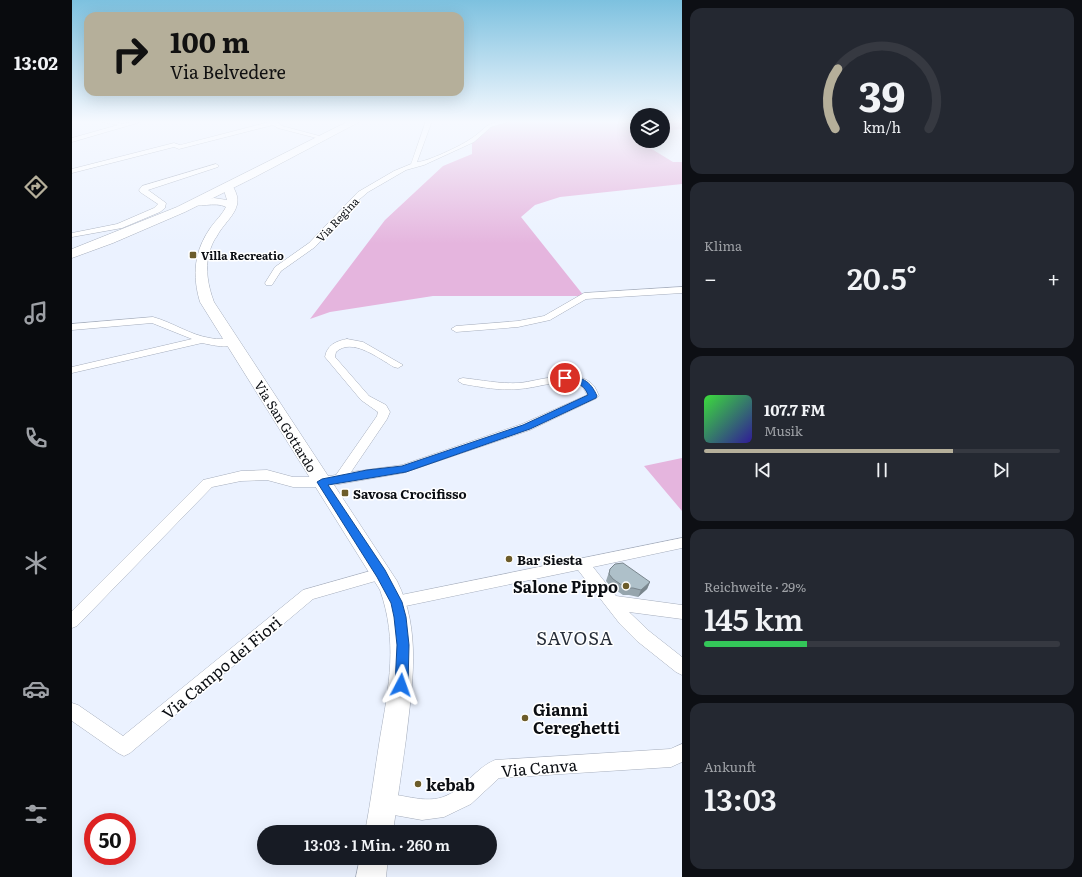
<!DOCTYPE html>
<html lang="de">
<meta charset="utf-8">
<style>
:root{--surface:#171b24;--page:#242831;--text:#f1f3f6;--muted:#9ea1a6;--line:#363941;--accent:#b5af9a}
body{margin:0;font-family:Literata,serif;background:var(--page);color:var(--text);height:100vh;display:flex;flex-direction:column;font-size:15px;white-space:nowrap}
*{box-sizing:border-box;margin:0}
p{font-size:13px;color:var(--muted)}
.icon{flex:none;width:22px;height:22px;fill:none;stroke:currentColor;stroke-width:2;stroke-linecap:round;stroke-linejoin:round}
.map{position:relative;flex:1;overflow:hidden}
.drawer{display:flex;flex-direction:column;gap:8px;padding:8px;background:#0d0f14;width:400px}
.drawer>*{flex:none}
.guide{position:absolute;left:12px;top:12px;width:380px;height:84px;border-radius:12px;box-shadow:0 4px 16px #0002;background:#b5af9a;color:#111;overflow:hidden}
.buttons{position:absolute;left:558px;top:108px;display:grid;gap:8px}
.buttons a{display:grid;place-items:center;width:40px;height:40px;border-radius:50%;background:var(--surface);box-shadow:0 4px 16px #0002;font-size:20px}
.speed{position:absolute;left:12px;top:813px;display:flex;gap:8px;font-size:20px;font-weight:700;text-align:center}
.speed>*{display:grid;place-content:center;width:52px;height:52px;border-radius:50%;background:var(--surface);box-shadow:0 4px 16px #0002;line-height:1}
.speed .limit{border:6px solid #d22;background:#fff;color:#111}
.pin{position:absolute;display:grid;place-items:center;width:34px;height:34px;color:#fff;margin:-17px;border:2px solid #fff;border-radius:50%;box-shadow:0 1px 4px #0007}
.me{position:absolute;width:44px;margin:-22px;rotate:4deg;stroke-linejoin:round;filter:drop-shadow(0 0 3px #0008)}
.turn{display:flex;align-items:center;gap:14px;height:84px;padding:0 20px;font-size:18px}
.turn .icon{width:52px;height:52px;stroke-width:2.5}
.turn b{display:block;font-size:28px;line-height:34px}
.big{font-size:30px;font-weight:600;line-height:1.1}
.drawer .tile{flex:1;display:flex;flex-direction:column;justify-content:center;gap:6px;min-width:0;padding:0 14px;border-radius:12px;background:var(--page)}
.drawer .dial{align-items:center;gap:0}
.dial svg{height:104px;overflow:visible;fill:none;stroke:var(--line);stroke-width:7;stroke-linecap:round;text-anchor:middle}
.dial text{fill:var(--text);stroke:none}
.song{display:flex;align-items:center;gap:12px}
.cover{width:48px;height:48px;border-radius:6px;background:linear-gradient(135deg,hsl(120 70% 55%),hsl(250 70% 35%))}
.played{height:4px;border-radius:2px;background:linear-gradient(90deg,var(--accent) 70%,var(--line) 70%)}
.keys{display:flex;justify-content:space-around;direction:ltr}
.heat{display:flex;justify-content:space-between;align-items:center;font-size:22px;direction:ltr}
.charge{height:6px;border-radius:3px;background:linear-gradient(90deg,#34c759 29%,var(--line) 0)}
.trip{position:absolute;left:185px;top:825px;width:240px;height:40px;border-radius:20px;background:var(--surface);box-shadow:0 4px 16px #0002;font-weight:600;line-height:40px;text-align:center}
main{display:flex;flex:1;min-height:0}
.tabs{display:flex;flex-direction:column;width:72px;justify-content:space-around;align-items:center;background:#090b0e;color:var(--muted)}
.tabs .icon{width:28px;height:28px}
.tabs .selected{color:var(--accent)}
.tabs b{font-size:18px;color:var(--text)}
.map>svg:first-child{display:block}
.green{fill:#e5b5de}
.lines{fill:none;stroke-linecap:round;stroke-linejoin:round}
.street-casing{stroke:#a5adbc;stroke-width:1}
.secondary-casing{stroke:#a5adbc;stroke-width:1}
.primary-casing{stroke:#a5adbc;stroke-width:1}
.street{fill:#fff;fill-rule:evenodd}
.secondary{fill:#fff;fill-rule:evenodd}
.primary{fill:#fff;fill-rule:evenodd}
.wall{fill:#96a5ad}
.shaded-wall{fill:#7a868d}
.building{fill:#aec0c9;stroke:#7a868d}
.route{fill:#1a73e8;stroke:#114b97}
.poi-dot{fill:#6c5c2a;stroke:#fff;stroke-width:1.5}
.labels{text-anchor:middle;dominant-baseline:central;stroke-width:3;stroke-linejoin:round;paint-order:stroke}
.far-street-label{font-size:11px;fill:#0b0e13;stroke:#fff}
.far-poi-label{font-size:11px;font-weight:bold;fill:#0b0e13;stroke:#fff;text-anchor:start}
.street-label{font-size:13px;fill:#0b0e13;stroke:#fff}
.poi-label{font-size:13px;font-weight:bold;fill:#0b0e13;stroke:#fff;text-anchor:start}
.near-poi-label{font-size:16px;font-weight:bold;fill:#0b0e13;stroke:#fff;text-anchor:start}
.near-street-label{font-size:16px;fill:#0b0e13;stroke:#fff}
.near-quarter-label{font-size:18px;letter-spacing:1px;fill:#272e3a;stroke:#fff}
</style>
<main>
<nav class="tabs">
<b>13:02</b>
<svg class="icon selected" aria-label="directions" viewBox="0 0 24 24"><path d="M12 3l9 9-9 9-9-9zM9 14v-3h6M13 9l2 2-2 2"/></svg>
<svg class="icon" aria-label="music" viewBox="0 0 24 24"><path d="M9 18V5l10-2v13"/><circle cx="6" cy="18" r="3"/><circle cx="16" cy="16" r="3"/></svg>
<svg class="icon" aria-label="phone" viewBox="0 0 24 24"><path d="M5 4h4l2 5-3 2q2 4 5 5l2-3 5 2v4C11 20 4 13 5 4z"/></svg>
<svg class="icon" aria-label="climate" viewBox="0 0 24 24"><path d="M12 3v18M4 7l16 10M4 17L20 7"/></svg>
<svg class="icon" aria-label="car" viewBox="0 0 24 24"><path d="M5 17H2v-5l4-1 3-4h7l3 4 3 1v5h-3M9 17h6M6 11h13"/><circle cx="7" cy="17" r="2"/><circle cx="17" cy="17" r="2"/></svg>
<svg class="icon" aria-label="filters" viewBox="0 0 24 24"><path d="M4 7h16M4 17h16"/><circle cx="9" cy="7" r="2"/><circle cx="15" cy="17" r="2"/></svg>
</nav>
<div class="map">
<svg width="610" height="877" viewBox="0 0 610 877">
<rect width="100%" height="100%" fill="#ebf2ff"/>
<!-- green -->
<path class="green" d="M435,121h130v20h8l-3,2 31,19h9v22l-122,13 -25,8 -14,12 63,79h-151l-103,16 -20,7 75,-99 58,-54 29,-12v-13l17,-15z
M591,121h19v8l-19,2z
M610,458v53l-38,-45z"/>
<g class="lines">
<!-- street casing -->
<g class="street-casing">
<path id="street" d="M25,121h15l11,3 11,-3h10l-72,21v-4l46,-13z
M201,121h7l-2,2 4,3 45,12 -3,2 -46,-12 -5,-3 -94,24 -5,-2 -102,26v-4l102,-26 6,2z
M354,121h6l-15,41c10,0 43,-16 52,-22 18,-11 15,-19 41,-19l-19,6 -17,15 -50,23 -18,5 -38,22 -14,12 -39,43 -34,24 -9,14h-6l-1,-2 10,-16 34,-24 49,-51 36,-21 17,-7z
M144,164l3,2 -1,1 -70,23 18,13 -1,5 -5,4 -38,16 -50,9v-4l45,-9 37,-16 4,-4 -18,-12 -1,-2 3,-4z
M610,287v6l-96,6 -36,21 -32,7 -62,5 -5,-3 5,-3 62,-5 26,-5 40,-23z
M81,317c19,5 37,18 57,21 7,2 23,-1 27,4 -7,8 -25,3 -35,1l-130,30v-6l120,-28 -40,-16 -80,7v-6z
M275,339l16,3 40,23 -5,3 -4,-1c-16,-9 -42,-30 -58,-15l-1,5 34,39 17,9 4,7 -3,7 -36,53 51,-7 120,-41 65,-29c-3,-7 -6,-11 -13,-12 -19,-3 -37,5 -55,6 -19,2 -38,-2 -56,-5l-5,-3 1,-2 4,-1c18,2 37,6 56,5 20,-2 58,-16 74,2 3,3 4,7 6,11l-2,2 -67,32 -127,43 -81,14h-29l-26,-7 -26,1 -29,6 -135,139 -5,2v-17l131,-131 38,-9 26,-1 26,7h29l14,-2 41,-59 1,-4 -17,-12 -36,-43c2,-12 11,-16 22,-18z
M610,538v10l-89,19 23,29 66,9v14l-53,-7 20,19 33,26v18l-6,-3 -39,-31 -17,-17 -42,-54 -182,38 -5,-1 -3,-5 3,-5 5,-1z
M309,568l5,2 2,4 -2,4 -73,21 -183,154 -6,3 -6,-3 -46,-32v-18l6,2 45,31 180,-146z
M610,744v18l-11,5 -172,11 -28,26 -27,13 -22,3 -39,-7 -7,-3 -3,-7 3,-7c17,-7 44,9 67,1 21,-7 32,-29 52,-37l175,-11z"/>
</g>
<!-- secondary casing -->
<g class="secondary-casing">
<path id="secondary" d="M156,184c5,1 6,4 8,9 7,17 -12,29 -19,43 -4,5 -6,11 -8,17 -4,17 -1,33 5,49l183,279c25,50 15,105 9,158 -4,31 -9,62 -13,93h-28c6,-31 10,-63 15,-94 9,-52 18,-97 0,-148l-180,-288c-8,-27 -6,-51 11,-75 5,-7 11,-12 15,-20 -11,-6 -29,2 -35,-4l1,-2 22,-3 13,2 -4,-13z
M288,858h28l-2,19h-30z"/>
</g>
<!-- primary casing -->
<g class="primary-casing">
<path id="primary" d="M277,121h12l-106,56 -70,35 -72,31 -41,15v-9l105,-42z"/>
</g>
<!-- street -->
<use href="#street" class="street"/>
<!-- secondary -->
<use href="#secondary" class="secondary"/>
<!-- primary -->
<use href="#primary" class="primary"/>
</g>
<!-- wall -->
<path class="wall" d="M538,569l40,13 -3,7 -9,8 -9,-2h-6l-13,-9 -4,-5z"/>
<!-- shaded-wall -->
<path class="shaded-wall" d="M578,582l-3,7 -9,8 3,-7z"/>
<!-- building -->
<path class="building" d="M551,563l27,19 -9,8 -8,-2h-7l-13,-9 -4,-5 1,-5 5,-5z"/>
<!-- sky -->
<linearGradient id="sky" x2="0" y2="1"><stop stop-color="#7dc1df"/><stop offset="0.5" stop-color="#f6f9ff"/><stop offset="1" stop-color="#f6f9ff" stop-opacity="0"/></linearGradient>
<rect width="610" height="244" fill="url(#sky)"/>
<!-- route -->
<path class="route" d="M493,376c17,1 25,4 32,20l-1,2 -66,31 -124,43 -78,13 57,85 17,32 4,15 3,28 -1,40 -2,4 -5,2 -4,-2 -2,-4 2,-40 -3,-28 -3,-14 -14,-26 -60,-95 5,-3 45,-9 35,-4 121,-41 65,-30c-5,-13 -14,-12 -26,-15l-1,-2z"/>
<!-- markers -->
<g class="poi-dot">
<rect x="117" y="251" width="8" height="8" rx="2"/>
<rect x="269" y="489" width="8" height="8" rx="2"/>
<circle cx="437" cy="559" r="4"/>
<circle cx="554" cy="586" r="4"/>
<circle cx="453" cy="718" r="4"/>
<circle cx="346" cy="784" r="4"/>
</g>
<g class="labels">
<!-- far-street labels -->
<g class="far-street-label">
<text transform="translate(265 219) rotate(-47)">Via Regina</text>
</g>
<!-- far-poi labels -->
<g class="far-poi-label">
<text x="129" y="255">Villa Recreatio</text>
</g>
<!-- street labels -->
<g class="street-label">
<text transform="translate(214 426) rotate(58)">Via San Gottardo</text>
</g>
<!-- poi labels -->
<g class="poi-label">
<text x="281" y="493">Savosa Crocifisso</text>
<text x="445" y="559">Bar Siesta</text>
</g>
<!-- near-poi labels -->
<g class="near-poi-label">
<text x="546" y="586" text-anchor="end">Salone Pippo</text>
<text x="461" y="709">Gianni<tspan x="461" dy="18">Cereghetti</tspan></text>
<text x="354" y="784">kebab</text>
</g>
<!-- near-street labels -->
<g class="near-street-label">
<text transform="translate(149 667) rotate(-40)">Via Campo dei Fiori</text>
<text transform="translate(467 767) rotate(-5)">Via Canva</text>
</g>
<!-- near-quarter labels -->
<g class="near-quarter-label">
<text x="503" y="637">SAVOSA</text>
</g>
</g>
</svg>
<div class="buttons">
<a><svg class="icon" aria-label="layers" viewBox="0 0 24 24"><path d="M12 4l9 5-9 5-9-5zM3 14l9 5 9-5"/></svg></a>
</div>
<div class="speed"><div class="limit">50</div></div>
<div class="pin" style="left:493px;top:378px;background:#d93025"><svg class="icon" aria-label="arrive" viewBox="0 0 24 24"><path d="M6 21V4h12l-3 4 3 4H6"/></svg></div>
<svg class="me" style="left:329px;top:685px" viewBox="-20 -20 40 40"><path d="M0-17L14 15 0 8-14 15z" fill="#1a73e8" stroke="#fff" stroke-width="4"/></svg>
<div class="trip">13:03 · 1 Min. · 260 m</div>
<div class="guide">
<div class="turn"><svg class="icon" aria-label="right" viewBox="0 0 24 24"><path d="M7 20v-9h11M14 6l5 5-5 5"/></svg><div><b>100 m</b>Via Belvedere</div></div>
</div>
</div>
<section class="drawer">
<div class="tile dial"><svg viewBox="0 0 100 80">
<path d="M14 69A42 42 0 1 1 86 69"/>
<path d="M14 69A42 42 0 0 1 16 23" stroke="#b5af9a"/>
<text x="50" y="56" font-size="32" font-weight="700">39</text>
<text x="50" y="72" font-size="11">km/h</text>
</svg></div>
<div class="tile"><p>Klima</p>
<div class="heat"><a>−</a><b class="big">20.5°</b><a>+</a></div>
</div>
<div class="tile">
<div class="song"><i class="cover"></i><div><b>107.7 FM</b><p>Musik</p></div></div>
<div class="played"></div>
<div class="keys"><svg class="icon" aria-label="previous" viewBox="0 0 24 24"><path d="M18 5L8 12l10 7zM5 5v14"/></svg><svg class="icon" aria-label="pause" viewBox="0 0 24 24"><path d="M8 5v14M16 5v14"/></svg><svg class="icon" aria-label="next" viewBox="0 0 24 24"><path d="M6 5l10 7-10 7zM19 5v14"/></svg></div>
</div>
<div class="tile"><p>Reichweite · 29%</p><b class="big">145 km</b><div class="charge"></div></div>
<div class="tile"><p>Ankunft</p><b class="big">13:03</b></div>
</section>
</main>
